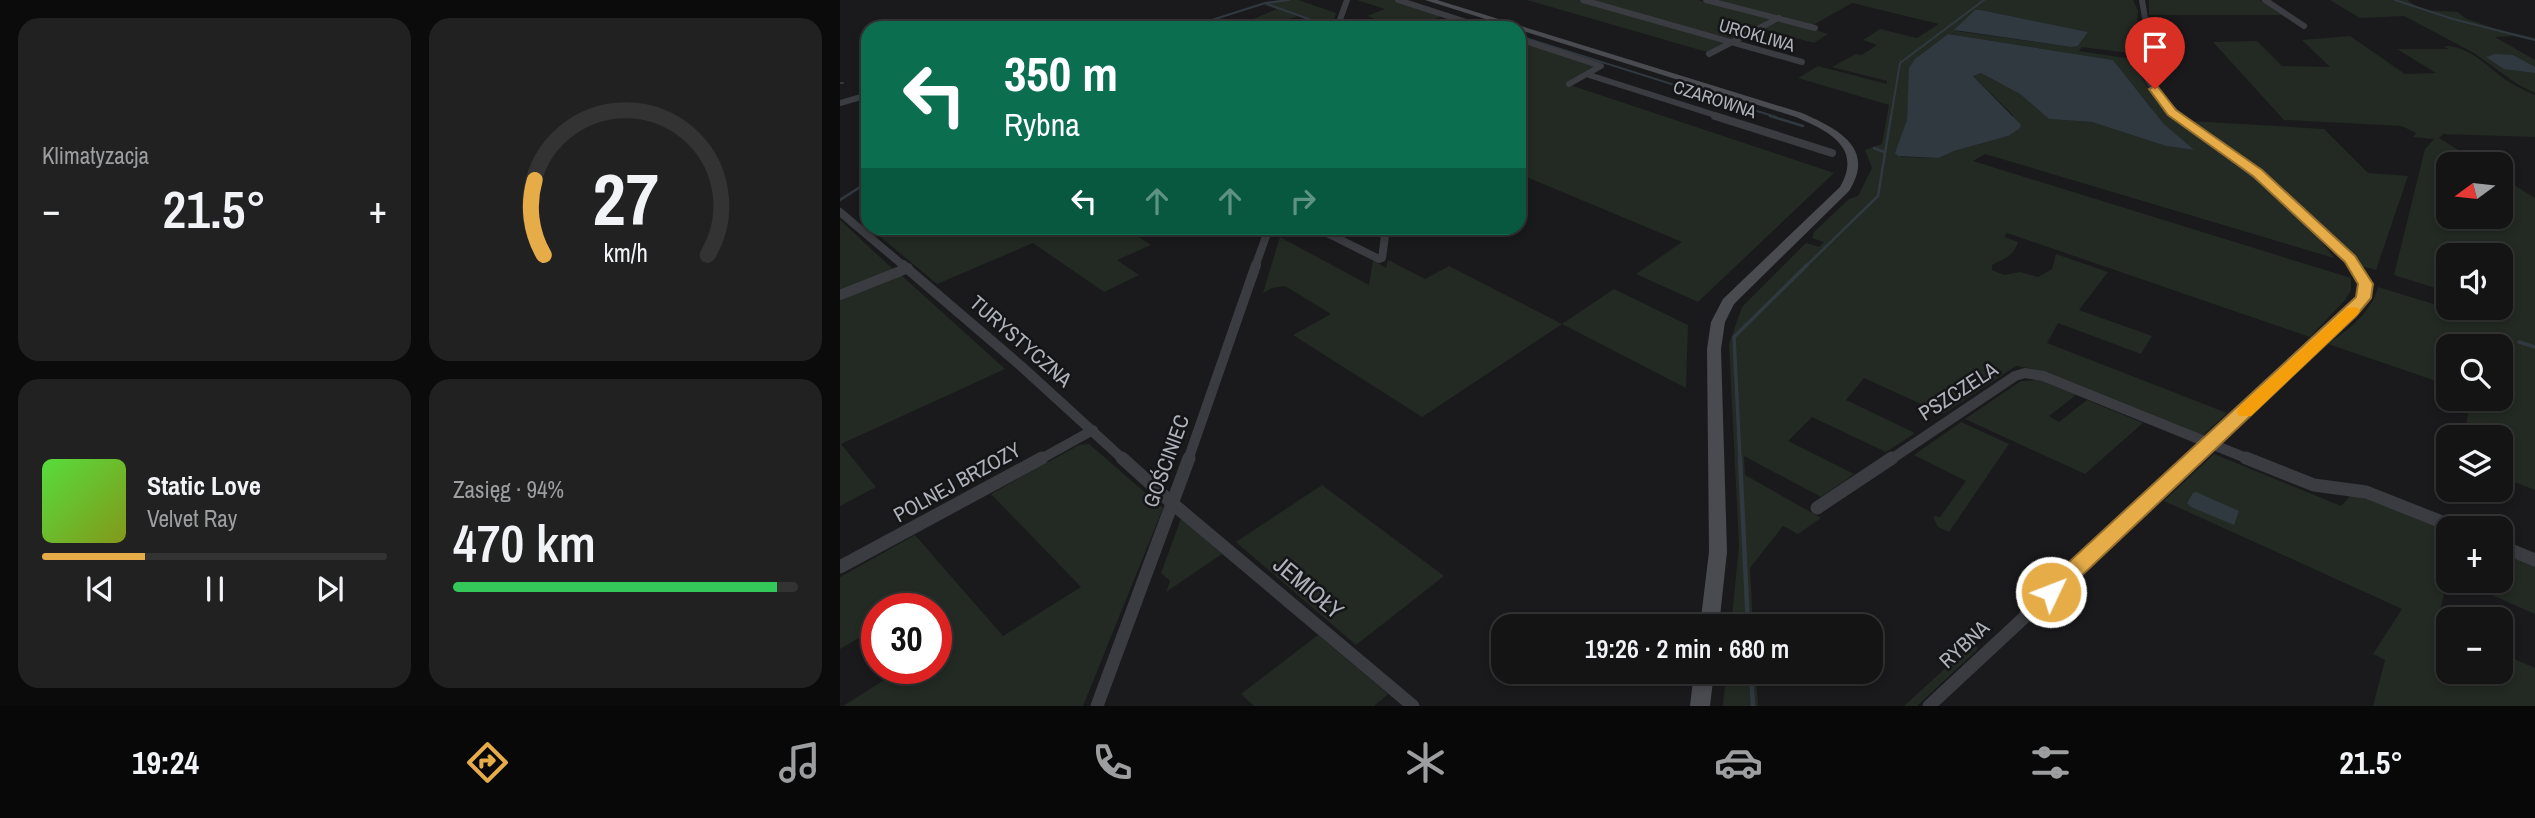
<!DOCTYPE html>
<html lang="pl">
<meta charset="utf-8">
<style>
:root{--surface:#141415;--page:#212122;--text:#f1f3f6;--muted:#9d9ea0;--line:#333334;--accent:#e6ac48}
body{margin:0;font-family:"Archivo Narrow",sans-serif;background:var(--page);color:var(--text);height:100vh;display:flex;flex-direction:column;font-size:26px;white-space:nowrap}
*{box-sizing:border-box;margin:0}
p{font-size:23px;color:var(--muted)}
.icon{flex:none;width:38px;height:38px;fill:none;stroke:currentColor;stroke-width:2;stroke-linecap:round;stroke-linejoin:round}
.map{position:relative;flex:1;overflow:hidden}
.side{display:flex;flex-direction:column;gap:18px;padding:18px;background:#0b0b0c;width:840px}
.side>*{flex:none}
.top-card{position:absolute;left:21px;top:21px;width:665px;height:214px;border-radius:21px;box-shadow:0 4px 10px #0003,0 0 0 2px var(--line);background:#0b6e4f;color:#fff;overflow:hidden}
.needle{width:46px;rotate:255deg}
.buttons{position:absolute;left:1596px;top:152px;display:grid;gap:14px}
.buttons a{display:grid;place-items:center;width:77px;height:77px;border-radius:14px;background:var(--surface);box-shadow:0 4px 10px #0003,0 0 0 2px var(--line);font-size:35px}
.speed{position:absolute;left:21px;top:593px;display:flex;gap:14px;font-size:35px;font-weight:700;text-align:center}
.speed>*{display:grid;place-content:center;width:91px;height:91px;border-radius:50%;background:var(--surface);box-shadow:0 4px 10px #0003,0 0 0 2px var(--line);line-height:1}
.speed .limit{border:10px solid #d22;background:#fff;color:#111}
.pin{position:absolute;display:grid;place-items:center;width:60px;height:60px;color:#fff;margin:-72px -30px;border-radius:50% 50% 50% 0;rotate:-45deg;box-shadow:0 0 7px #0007}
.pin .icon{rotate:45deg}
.me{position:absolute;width:77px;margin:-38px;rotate:47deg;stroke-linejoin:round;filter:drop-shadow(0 0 5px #0008)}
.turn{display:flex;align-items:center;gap:24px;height:147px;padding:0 28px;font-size:32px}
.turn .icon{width:91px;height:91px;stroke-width:2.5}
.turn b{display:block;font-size:49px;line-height:60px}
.lanes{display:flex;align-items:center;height:66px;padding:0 28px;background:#0003;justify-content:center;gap:35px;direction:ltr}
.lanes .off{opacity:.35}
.big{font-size:52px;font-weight:600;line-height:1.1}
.side .tile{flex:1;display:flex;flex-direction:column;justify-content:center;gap:10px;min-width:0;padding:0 24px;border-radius:21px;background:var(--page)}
.side .dial{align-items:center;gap:0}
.dial svg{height:182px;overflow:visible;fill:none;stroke:var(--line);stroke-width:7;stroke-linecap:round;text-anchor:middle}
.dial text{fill:var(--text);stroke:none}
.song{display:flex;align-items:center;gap:21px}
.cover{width:84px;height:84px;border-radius:10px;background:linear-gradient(135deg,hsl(110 70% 55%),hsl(70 70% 35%))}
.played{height:7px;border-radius:4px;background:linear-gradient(90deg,var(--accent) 30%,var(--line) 30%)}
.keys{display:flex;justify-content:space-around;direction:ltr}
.heat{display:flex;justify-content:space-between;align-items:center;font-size:38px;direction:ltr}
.charge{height:10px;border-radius:5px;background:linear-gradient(90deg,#34c759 94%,var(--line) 0)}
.side .tiles{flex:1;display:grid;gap:18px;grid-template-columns:repeat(2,1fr)}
.trip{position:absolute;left:651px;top:614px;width:392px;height:70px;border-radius:21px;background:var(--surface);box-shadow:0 4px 10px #0003,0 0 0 2px var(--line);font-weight:600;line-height:70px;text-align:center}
.dock{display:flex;height:112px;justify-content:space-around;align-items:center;background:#080808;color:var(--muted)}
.dock .icon{width:49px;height:49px}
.dock .current{color:var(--accent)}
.dock b{font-size:32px;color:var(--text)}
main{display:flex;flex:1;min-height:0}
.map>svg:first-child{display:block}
.green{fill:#222a23;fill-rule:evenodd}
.water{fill:#313940}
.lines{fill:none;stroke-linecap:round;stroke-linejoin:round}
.stream-far3{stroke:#313940;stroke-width:2}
.stream-far2{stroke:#313940;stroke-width:2.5}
.stream-far1{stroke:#313940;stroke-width:3.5}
.stream{stroke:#313940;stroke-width:4.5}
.street-far3{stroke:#3b3c41;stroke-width:6}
.street-far2{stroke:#3b3c41;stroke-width:8}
.street-far1{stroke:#3b3c41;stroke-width:10}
.street{stroke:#3b3c41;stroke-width:13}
.secondary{fill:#494b51;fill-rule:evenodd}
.route{fill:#e6ac48;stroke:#96702f;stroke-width:2}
.slow{fill:#f59e0b}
.labels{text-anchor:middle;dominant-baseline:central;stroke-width:5;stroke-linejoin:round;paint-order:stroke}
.far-street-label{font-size:18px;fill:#aeb2bb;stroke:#151517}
.street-label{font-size:21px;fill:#aeb2bb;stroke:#151517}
.near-street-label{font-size:24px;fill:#aeb2bb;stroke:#151517}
</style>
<main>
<section class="side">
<div class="tiles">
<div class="tile"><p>Klimatyzacja</p>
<div class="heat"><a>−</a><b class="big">21.5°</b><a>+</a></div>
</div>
<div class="tile dial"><svg viewBox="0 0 100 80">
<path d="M14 69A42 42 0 1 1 86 69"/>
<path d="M14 69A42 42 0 0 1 10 36" stroke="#e6ac48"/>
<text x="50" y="56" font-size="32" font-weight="700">27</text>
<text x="50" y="72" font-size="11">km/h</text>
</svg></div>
<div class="tile">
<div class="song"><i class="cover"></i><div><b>Static Love</b><p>Velvet Ray</p></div></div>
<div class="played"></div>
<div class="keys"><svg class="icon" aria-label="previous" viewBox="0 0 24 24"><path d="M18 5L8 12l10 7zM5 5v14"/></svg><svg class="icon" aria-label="pause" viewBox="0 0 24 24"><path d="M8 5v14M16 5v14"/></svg><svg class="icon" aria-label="next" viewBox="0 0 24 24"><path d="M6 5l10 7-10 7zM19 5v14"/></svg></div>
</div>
<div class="tile"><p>Zasięg · 94%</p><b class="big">470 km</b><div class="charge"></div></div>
</div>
</section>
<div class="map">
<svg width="1695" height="706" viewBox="0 0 1695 706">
<rect width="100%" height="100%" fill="#1a1a1c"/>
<!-- green -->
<path class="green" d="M438,0h20l38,13 -4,15 -34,-12 -37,12h-15l5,-8 26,-11 -13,-4 -81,23z
M517,0h37l49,16 -34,12h-36l13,-5 -19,-7 18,-7z
M687,0h52l148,42 -20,10z
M747,0h111l76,19 -41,20z
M871,0h422l5,11 -3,34 -5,8 -48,-6 -3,4 53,8c10,19 22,43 40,57 18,15 39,25 58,40 38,30 76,62 104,102l-349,-104 -12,7 378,117v12l-6,10 -35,37 -303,-104 -3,4 14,5c-5,15 -13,16 -26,23v5l12,5 16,-3 18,5 14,-8 4,-15 52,18 -29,38 73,26 -11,18 -83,-31 -11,20 180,70 -26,24 -168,-68 -17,-3 -73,48 -79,-36 -18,22 69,33 -29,19 -74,-35 -24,24 66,33 -33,23 -77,-41 1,19 76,43 -23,16 -15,-8 -33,42 3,58h-22l8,-80 -10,-202 13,-37 64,-64 13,4 5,-5 -12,-4 2,-6 35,-33 9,-3 14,-28 -7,-18 17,-6 7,-39 -91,-27 20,-12 69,18v-3l-55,-14 24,-13 6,1 15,-10 -14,-5 17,-11 37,9 22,-14 -87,-21 -39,22zM1141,10l106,22h1l-10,14 -7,1 -115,-16zM1108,34l165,26 50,63 30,27 -27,-4 -74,-24 -43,-3 -29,-25 -39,-21 -8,3 40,39 -5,21 -54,15 -15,7 -38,-1v-17l6,-20 3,-52 5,-9z
M1309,0h111l22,15h-133z
M1490,0h77l16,10 35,2 7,6 31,11 39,9v3l-22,-5 -18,1 40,23v33l-18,-9 -43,-31 -70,-37 -44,2z
M939,22h10l39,12 -14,9 -51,-14z
M1510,36l55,38 31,-1 -39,-24h51l-4,-3c24,-1 43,20 62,34 9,6 19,10 29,15v42l-92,-3 -4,4 42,26h-33v53h53v-40l34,21v292l-34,-13v-39l-37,-1 4,-24 -26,-10 3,-19 -117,-40c21,-15 44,-32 50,-57l101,31 -7,-10h29v-52h-53v36l-54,-17 31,-126 9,-10 -21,-2 3,-4 -14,-7 -118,-6 -71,-78 44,-1 25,25 48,1 -28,-27zM1608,346h53v53h-53z
M679,41l79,24 -31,19 267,89 -136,129 -62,-28 46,-32 -163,-68z
M1351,121l133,8 44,44 40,3 -32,94 -19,-5 -14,-17 -52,-50 -54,-44z
M0,220l54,50 -54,20z
M30,228h255l26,17 -34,15 22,15 -35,17 -71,-49 -96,41z
M440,237l89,48 4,-25 13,8 2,-8 37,19 24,-13 113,58 52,-35 74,36 -2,63 -124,-64 -140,93 -129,-82 38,-21 -46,-28 -13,2 -9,5z
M60,274l105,95 -164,75 35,43 -36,19v-208z
M1199,380l37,15 -27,21 10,6 28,-22 56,23 -58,51 -120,-55 56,-38z
M1121,422l48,22 -60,88 -11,-5 -5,-11 7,1 26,-36 -52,-26z
M249,444l74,64 -80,198h-240l54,-34 -2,-3 41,-1v-59h-59v34l-8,-11 -29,17v-72l75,-42 88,101 78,-49 -90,-93 88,-49z
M1374,454l127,52 11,-12 96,35v47l-11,48 11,6v42h53v-19l34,15v38h-162l12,-46 -12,-6 29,-45 -238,-108z
M482,485l122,91 -88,69 -120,-103z
M341,519l41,35 -56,38 4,-11 -9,-8z
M1661,550l34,15v49l-75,-33h41z
M478,635l70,59 -14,12h-120l-13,-12z
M1133,643l5,4 -1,3 -60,56h-13z
M886,672h30l2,34h-35z"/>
<!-- water -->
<path class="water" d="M1135,10h6l107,22 -10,14 -7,1 -117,-17z
M1108,34l165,26 50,63 31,27 -28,-4 -74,-24 -43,-3 -29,-25 -39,-21 -8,3 48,49 -2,4 -11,7 -54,15 -15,7 -41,-2 -3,-3 12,-33 2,-52 6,-9z
M1655,54l18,1 22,12v6l-31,-4 -18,-12z
M1356,492l43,19 -5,14 -43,-18 -4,-4 6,-10z"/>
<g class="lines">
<!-- stream-far3 -->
<path class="stream-far3" d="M1555,0l58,19 82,21
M427,4l64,23
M645,25l9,3
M347,28l78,-25 24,-3
M679,36l257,81
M0,83h3
M1051,117l9,-54 84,-63"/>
<!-- stream-far2 -->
<path class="stream-far2" d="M930,116l33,10
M1034,148l10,4
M0,200l28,-18
M965,267l73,-71 13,-80"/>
<!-- stream-far1 -->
<path class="stream-far1" d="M1679,342l16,5
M900,460l-6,-123 73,-72"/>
<!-- stream -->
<path class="stream" d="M900,458l8,168
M911,672l2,34"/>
<!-- street-far3 -->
<path class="street-far3" d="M558,0l87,28
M743,0l219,62
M866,0l109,28
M1302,0l5,30 -9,34 18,29 25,24
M1425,0l39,26
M497,28l10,-28
M679,39l82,27 -32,18
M869,54l70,-36
M749,75l132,42
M0,103l28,-8"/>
<!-- street-far2 -->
<path class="street-far2" d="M875,116l117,37
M1339,116c61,49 125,90 176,151
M0,212l65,55
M477,228l62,31 3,-1 3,-22
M415,267l14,-39"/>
<!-- street-far1 -->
<path class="street-far1" d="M63,265l118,101 103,94
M0,295l68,-27
M199,460l54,-30
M348,460l68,-195
M1050,460l125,-84 10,-3 18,3 208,84
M1354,460l170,-162 2,-15 -12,-18"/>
<!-- street -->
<path class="street" d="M282,458l51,46 240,202
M1406,458l68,27 52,7 91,36
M977,508l75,-50
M1661,546l34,14
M0,567l202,-109
M257,706l92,-248
M1089,706l267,-248"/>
<!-- secondary -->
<path class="secondary" d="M585,0h12l365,113c36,16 74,35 47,78l-115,113 -9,18 -4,27 6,203 -8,74h-19l9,-74 -2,-203 4,-27 12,-23 117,-112c23,-40 -12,-56 -44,-70z
M854,672h20l-4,34h-20z"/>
</g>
<!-- route -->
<path class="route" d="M1315,86l3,1 18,23 86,60 93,86 18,28 -2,14 -15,18 -298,282 -7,3 -8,-3 -3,-6 3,-6 313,-289 2,-13 -13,-22 -92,-86 -85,-61 -19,-26z"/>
<!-- slow -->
<path class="slow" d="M1512,307l6,1 2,3 -2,3 -107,102h-12l-2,-4 2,-5 108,-99z"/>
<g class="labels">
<!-- far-street labels -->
<g class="far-street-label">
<text transform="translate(917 35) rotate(16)">UROKLIWA</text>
<text transform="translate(875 99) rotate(18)">CZAROWNA</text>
</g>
<!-- street labels -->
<g class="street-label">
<text transform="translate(181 341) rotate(41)">TURYSTYCZNA</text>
<text transform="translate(1118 391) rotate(-33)">PSZCZELA</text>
<text transform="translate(326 461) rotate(-70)">GOŚCINIEC</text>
<text transform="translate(117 482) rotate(-29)">POLNEJ BRZOZY</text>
<text transform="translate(1124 644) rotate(-43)">RYBNA</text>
</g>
<!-- near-street labels -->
<g class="near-street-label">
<text transform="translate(469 587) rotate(40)">JEMIOŁY</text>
</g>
</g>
</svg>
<div class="buttons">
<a><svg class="needle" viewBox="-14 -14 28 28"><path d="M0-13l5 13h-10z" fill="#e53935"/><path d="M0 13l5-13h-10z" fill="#9d9ea0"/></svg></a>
<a><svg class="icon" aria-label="sound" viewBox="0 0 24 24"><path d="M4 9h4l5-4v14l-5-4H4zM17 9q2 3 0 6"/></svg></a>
<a><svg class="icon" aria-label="search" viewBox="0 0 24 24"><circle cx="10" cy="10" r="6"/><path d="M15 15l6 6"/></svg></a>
<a><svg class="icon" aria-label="layers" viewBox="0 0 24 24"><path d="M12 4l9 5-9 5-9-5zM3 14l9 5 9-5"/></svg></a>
<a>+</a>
<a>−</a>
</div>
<div class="speed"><div class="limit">30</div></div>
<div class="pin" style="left:1315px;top:89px;background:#d93025"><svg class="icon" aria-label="arrive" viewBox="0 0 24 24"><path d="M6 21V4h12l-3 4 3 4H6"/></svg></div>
<svg class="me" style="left:1211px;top:592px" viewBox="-20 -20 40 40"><circle r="17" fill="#e6ac48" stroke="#fff" stroke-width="3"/><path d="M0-11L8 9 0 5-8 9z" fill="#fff"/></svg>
<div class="trip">19:26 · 2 min · 680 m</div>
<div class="top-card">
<div class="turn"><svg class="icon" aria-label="left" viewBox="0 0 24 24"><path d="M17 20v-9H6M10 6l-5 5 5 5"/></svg><div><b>350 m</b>Rybna</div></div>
<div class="lanes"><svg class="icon" aria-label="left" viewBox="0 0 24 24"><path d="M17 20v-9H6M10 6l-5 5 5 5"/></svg><svg class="icon off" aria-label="ahead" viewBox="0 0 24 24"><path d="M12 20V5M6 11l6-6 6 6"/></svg><svg class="icon off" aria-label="ahead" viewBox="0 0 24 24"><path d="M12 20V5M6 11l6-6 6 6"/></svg><svg class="icon off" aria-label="right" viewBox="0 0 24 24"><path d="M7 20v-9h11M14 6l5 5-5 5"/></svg></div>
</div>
</div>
</main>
<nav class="dock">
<b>19:24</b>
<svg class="icon current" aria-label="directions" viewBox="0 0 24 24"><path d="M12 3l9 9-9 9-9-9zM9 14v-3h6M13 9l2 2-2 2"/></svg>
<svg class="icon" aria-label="music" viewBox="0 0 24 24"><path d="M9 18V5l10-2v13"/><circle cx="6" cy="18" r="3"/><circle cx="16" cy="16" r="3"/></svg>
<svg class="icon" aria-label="phone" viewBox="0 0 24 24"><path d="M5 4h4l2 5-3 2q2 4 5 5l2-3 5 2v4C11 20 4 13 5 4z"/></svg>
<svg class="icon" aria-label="climate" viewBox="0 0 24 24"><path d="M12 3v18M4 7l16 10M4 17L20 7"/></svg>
<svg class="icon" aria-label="car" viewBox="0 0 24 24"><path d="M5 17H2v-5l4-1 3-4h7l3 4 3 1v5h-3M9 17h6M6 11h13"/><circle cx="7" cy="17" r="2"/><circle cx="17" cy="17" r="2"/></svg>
<svg class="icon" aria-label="filters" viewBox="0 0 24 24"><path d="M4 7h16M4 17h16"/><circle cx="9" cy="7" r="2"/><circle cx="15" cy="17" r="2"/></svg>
<b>21.5°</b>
</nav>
